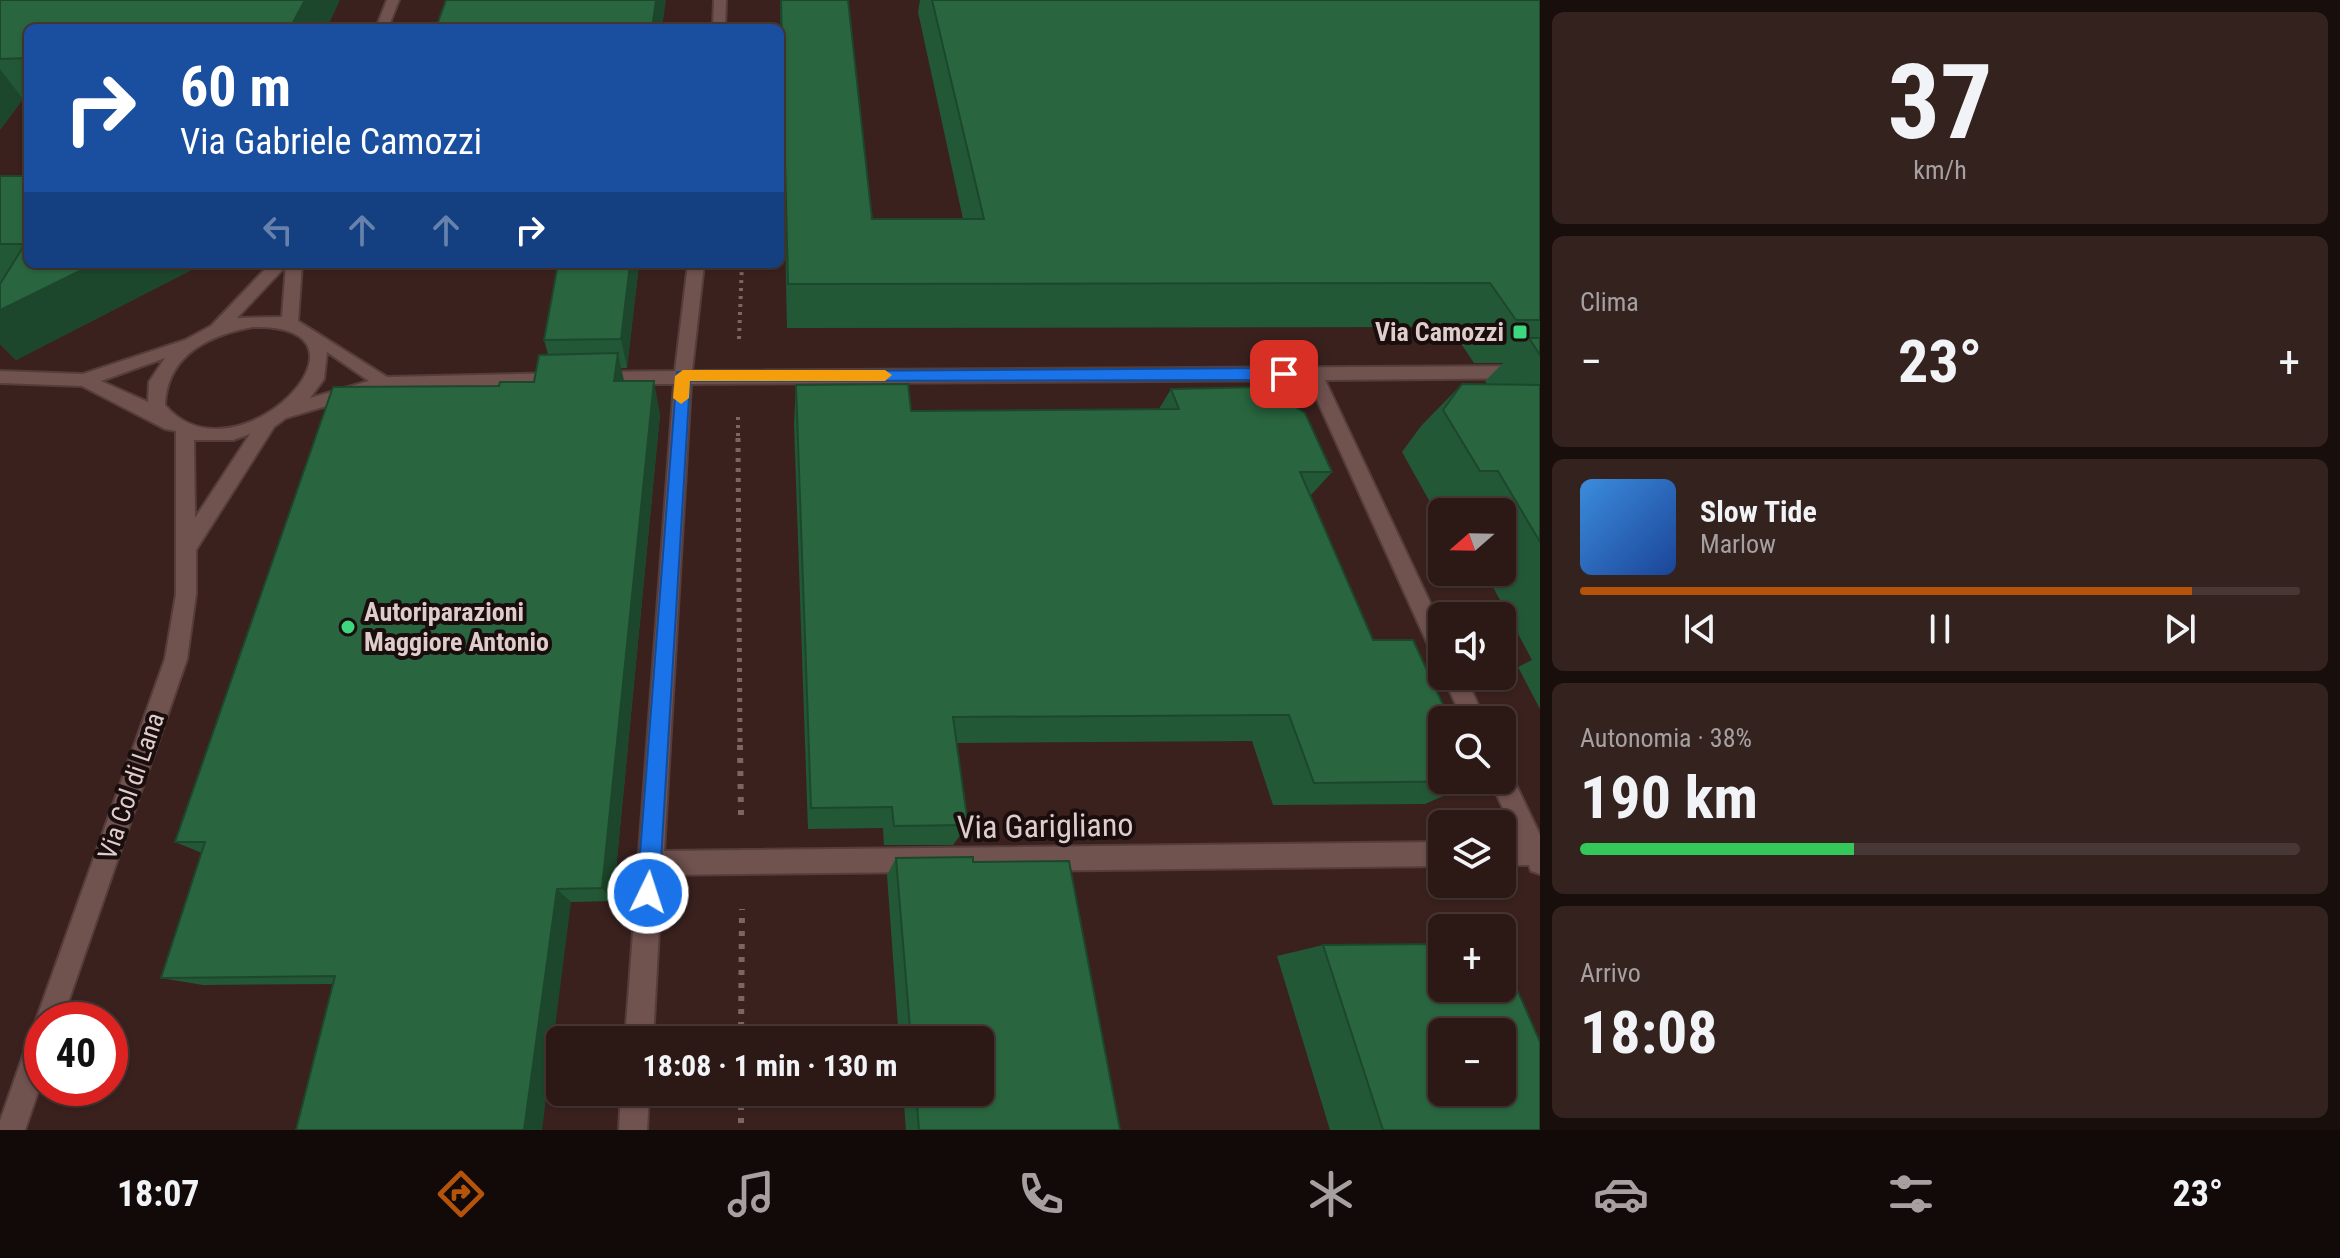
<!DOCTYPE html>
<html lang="it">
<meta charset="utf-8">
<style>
:root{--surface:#2c1916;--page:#34221f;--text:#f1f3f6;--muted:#a6a0a1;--line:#483835;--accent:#b45309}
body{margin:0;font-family:"Roboto Condensed",sans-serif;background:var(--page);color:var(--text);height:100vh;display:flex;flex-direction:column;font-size:30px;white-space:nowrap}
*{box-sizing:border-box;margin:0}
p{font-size:26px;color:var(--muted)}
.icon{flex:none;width:44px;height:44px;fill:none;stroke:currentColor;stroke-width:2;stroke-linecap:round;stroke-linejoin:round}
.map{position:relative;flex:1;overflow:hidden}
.sheet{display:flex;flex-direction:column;gap:12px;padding:12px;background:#180e0c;width:800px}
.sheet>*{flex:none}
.top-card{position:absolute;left:24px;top:24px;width:760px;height:244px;border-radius:12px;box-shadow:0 2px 6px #0004,0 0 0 2px var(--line);background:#1a4fa0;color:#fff;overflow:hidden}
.needle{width:52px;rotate:250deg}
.fabs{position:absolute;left:1428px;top:498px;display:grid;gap:16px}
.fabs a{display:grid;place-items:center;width:88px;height:88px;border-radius:12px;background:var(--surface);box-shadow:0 2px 6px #0004,0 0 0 2px var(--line);font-size:40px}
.speed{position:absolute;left:24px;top:1002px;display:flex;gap:16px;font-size:40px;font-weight:700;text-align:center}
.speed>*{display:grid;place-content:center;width:104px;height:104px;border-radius:50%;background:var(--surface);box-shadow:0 2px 6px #0004,0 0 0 2px var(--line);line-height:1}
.speed .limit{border:12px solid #d22;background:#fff;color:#111}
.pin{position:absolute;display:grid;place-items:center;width:68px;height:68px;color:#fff;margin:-34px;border-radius:16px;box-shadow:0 4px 12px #0006}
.me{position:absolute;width:88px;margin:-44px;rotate:4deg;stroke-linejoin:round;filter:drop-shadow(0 0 6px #0008)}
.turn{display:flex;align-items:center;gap:28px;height:168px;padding:0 24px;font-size:36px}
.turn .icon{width:104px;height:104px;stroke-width:2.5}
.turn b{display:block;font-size:56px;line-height:68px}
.lanes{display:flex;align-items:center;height:76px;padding:0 24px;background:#0003;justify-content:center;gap:40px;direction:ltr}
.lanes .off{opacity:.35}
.big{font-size:60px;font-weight:700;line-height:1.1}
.sheet .card{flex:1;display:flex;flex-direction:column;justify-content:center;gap:12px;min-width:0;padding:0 28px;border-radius:12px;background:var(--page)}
.sheet .dial{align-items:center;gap:0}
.dial b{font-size:104px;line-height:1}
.song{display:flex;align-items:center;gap:24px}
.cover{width:96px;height:96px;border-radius:12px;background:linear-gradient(135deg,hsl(210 70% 55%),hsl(220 70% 35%))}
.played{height:8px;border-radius:4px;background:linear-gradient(90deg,var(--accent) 85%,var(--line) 85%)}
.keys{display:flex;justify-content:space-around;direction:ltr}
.heat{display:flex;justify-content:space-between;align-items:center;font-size:44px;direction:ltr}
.charge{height:12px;border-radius:6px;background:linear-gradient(90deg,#34c759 38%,var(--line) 0)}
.trip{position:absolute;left:546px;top:1026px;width:448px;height:80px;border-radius:12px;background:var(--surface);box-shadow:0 2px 6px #0004,0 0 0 2px var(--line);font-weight:700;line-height:80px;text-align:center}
.dock{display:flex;height:128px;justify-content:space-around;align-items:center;background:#120a09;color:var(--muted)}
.dock .icon{width:56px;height:56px}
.dock .active{color:var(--accent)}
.dock b{font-size:36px;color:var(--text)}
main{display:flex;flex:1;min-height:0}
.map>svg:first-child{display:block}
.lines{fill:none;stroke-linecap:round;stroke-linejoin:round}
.minor-casing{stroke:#543d3a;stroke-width:4}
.path-far2{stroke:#7c6664;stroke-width:4;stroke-dasharray:3 5;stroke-linecap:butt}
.path-far1{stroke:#7c6664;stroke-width:5;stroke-dasharray:4 6;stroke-linecap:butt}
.path{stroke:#7c6664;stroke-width:6;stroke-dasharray:5 8;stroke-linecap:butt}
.minor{fill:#70524f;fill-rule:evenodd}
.wall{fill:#235836}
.shaded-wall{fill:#1d472c}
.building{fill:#29663f;stroke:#1d472c;stroke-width:2;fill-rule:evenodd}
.route{fill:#1a73e8;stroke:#114b97;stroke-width:2}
.slow{fill:#f59e0b}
.poi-dot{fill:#3cd77e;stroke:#190e0d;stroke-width:3}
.labels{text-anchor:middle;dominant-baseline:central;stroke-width:8;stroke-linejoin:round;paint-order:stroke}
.poi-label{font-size:26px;font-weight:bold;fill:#dfcdcc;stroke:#190e0d;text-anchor:end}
.street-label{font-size:26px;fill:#dfcdcc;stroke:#190e0d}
.near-street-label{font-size:32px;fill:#dfcdcc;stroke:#190e0d}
</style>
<main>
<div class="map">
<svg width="1540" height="1130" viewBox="0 0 1540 1130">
<rect width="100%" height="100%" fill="#3a211e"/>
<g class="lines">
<!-- minor casing -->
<g class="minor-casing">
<path id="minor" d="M387,0h12l-11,28h-12z
M714,0h12l-1,28h-12z
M270,264h32l-4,57 89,56 173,-4 9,6 -9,6 -176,4 -98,29 -12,9 -78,123v44l-9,65 -125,361h-20v60l-17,50h-25v-9l32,-91 7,-2 -3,-8 129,-361 11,-65v-163l-11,-2 -83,-43 -82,-3v-12l83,3 102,-34 26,-14zM286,265l-4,52 -45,1 47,-50zM253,327c142,-3 -17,162 -88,78 2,-50 44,-70 88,-78zM327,352l42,29 -59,17 14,-19zM165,358l-16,24 -1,20 -47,-21zM250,434l-55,84 -1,-78h39z
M688,264h16l-12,107 848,-5v12l-215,2 117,248v33l-8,-3 -126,-278 -617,4 -27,467 778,-9v24l-780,9 -9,165h-28l49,-656h-78l-9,-6 9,-6 79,-1z
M1443,676h22l20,44h-22z
M1502,769l8,3 30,63v39l-9,-3 -2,-6h-27v-24h16l-28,-61h12z
M621,1092h28l-2,38h-28z"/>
</g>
<!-- path-far2 -->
<path class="path-far2" d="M739,339l3,-75
M738,417v23"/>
<!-- path-far1 -->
<path class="path-far1" d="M738,438l2,309"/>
<!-- path -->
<path class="path" d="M740,745l1,70
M741,1040l1,-131
M741,1092v38"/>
<!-- minor -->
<use href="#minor" class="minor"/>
</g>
<!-- wall -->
<path class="wall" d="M0,0l28,28v71h-5l-23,31z
M780,0h68l24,219h91l-45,-207 2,-12h620v709l-22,-42 14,-7 -47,-88h17v-60h-50l-1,-2 -16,1 -33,-59 19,-26 41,-42h25l-2,-3 18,-18h-29l-24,-36 -663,1z
M0,176h28v88h175l-187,96 -16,-16z
M558,264h81l-12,104h-6l3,13 36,33 -47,487 -42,1 -238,82 -130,1 -42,-7 41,-125 -27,-11 324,-456 35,-4 14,-28 -4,-14z
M796,385l115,26 248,-2 12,-20 161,83 -22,24 63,144 105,141 -53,23 -152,1 -21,-64 -295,2 11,82 -15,20h-69l-1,-17 -75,1 -14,-405z
M896,858l77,4 147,268h-214l-3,-38h77v-52h-81l-12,-165z
M1323,945l217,185h-210l-53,-174z"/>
<!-- shaded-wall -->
<path class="shaded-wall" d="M305,0h35l-13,28h-37z
M656,0h10l-4,28h-10z
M0,69l23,30 -23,31z
M94,264h109l-187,96 -16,-16v-34z
M630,264h9l-12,104 -6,-29z
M618,353l7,33 -11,-5z
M654,381l6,33 -47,487 -11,-13z
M557,889l14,13 -29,228h-18z"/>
<!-- building -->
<path class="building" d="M0,0h305l-15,28h-262v30l-28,1z
M446,0h210l-4,28h-216z
M781,0h67l24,219h112l-52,-219h608v320h-24l-26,-37 -702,1z
M0,176h28v88h66l-94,46v-26l25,-40h-25z
M558,264h72l-9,75 -77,1z
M1529,338h11v17z
M618,353l-4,28h40l-52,507 -45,1 -33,241h-228l39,-154 -174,2 44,-136h-30l158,-455 166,-1 1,-4h34l5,-27z
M908,384l3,27 268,-2 -8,-20 91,-2 43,26 27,59h-32l73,168h40l37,80h-8v60l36,1 -164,2 -25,-68 -336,2 15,108 -74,1 -2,-19 -81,1 -15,-423z
M1462,384l78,1v157l-42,-71h-18l-37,-61z
M973,857v5l96,-1 51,269h-201l-3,-38h64v-52h-69l-15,-182z
M1442,944v44h60v-33l38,87v88h-157l-60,-185zM1442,1032h60v60h-60z"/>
<!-- route -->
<path class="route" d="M1284,368l8,6 -8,6 -594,1 -31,512 -3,8 -8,3 -8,-3 -3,-8 40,-521z"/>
<!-- slow -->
<path class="slow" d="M683,370h202l7,5 -7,6h-195l-1,17 -8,6 -8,-6 2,-22z"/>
<!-- markers -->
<g class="poi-dot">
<rect x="1512" y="324" width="16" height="16" rx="4"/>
<circle cx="348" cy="627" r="8"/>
</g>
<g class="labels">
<!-- poi labels -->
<g class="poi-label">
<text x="1504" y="332">Via Camozzi</text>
<text x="364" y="612" text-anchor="start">Autoriparazioni<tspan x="364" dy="30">Maggiore Antonio</tspan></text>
</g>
<!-- street labels -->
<g class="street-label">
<text transform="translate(131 786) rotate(-71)">Via Col di Lana</text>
</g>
<!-- near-street labels -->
<g class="near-street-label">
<text transform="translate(1045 826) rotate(-1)">Via Garigliano</text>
</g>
</g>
</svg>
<div class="fabs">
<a><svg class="needle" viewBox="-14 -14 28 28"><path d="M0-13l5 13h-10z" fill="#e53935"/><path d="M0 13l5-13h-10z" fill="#a6a0a1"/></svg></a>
<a><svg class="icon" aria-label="sound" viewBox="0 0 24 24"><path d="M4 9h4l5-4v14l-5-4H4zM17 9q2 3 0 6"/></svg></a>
<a><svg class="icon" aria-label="search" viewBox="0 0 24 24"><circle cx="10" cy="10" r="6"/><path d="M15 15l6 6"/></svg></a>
<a><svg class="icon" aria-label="layers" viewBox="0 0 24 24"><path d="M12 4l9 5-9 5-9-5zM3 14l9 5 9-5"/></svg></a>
<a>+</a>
<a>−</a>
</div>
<div class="speed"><div class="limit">40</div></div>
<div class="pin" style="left:1284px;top:374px;background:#d93025"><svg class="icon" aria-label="arrive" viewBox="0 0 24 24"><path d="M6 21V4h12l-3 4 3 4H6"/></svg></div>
<svg class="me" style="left:648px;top:893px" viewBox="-20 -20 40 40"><circle r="17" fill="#1a73e8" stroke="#fff" stroke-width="3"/><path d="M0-11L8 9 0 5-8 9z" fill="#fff"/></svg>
<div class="trip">18:08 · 1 min · 130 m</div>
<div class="top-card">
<div class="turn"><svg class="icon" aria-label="right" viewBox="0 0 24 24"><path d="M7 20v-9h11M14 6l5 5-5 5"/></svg><div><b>60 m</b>Via Gabriele Camozzi</div></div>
<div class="lanes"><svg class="icon off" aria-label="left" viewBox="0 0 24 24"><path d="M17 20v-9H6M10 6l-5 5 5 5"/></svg><svg class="icon off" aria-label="ahead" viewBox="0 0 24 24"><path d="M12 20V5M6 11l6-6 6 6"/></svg><svg class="icon off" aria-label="ahead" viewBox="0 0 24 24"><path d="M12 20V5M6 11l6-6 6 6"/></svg><svg class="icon" aria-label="right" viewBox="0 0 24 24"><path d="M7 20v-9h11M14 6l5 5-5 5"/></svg></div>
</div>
</div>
<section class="sheet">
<div class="card dial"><b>37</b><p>km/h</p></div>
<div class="card"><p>Clima</p>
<div class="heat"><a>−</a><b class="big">23°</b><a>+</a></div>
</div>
<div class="card">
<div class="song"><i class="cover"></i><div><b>Slow Tide</b><p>Marlow</p></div></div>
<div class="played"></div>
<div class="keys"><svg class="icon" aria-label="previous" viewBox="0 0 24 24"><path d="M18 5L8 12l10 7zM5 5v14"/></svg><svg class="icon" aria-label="pause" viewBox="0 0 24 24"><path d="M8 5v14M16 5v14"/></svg><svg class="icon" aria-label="next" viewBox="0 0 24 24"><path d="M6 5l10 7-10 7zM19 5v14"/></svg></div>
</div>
<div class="card"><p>Autonomia · 38%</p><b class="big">190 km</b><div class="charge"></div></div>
<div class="card"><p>Arrivo</p><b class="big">18:08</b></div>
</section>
</main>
<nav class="dock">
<b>18:07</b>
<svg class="icon active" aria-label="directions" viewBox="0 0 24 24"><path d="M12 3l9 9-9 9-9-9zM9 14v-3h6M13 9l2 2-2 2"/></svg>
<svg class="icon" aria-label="music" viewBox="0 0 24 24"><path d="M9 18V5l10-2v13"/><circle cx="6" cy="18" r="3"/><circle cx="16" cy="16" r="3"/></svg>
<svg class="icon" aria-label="phone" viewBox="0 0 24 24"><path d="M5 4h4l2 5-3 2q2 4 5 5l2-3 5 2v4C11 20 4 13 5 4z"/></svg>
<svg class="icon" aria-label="climate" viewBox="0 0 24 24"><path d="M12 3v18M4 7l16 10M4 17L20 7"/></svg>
<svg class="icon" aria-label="car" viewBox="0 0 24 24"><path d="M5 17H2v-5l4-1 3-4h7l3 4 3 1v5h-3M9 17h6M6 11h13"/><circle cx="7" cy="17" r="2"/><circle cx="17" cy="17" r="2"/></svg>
<svg class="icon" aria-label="filters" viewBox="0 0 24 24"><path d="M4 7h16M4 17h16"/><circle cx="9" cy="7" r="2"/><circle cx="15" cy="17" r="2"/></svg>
<b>23°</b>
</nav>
